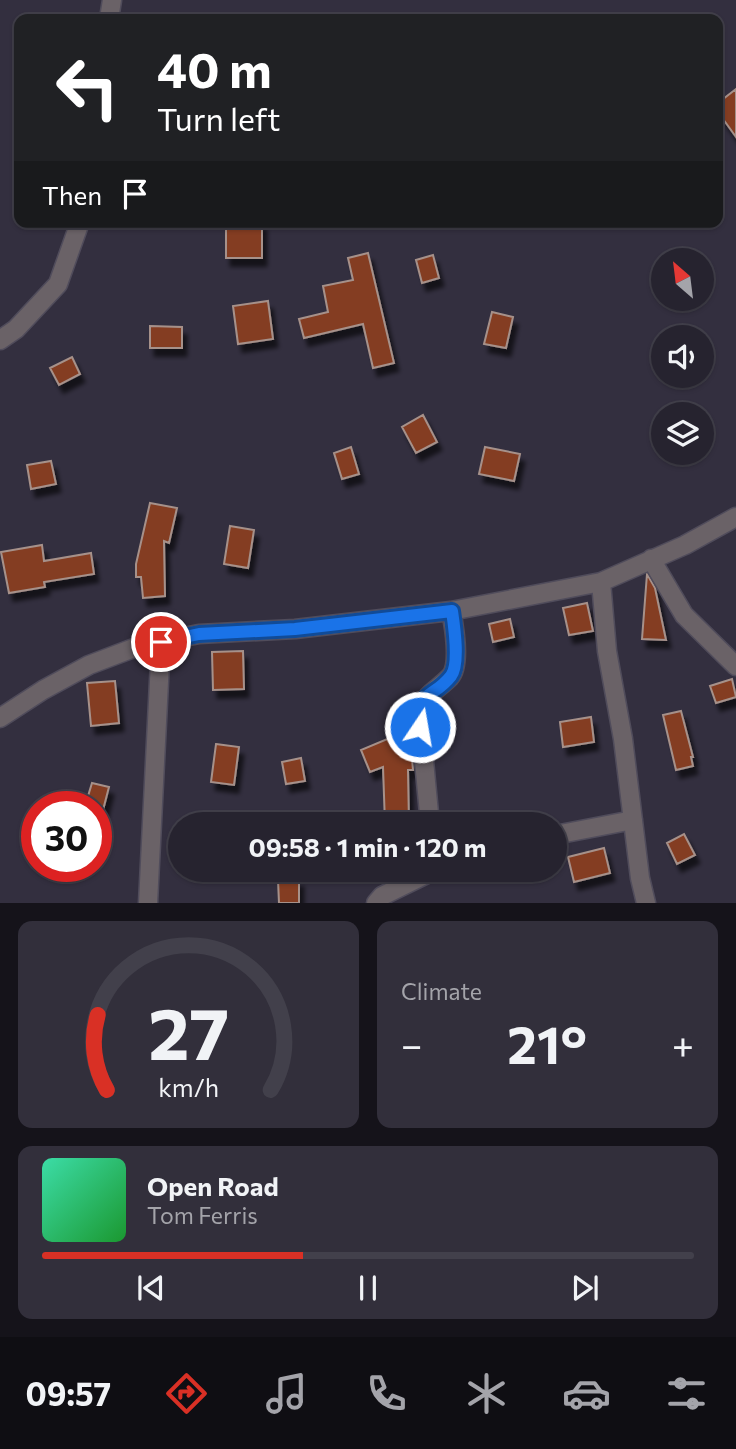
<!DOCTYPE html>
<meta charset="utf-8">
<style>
:root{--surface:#26232f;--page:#322f3b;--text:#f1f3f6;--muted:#a4a4aa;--line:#42404b;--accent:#d93025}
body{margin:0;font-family:Commissioner,sans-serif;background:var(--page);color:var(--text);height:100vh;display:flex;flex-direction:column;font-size:26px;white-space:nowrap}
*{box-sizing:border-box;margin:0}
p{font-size:23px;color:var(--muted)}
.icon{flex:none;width:38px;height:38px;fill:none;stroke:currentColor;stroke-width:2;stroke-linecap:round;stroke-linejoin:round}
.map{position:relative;height:903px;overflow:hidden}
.panel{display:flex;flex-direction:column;gap:18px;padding:18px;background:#15131a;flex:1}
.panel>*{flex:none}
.hud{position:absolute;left:14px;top:14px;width:709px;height:214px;border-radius:14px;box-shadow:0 2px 5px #0004,0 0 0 2px var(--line);background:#202124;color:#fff;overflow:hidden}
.needle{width:46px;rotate:332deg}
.fabs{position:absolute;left:651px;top:248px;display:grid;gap:14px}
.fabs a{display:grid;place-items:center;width:63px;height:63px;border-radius:50%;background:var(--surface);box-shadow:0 2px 5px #0004,0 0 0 2px var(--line);font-size:35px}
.speed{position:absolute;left:21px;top:791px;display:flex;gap:14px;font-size:35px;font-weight:700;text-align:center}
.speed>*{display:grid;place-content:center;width:91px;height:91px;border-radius:50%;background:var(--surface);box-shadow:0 2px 5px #0004,0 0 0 2px var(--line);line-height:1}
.speed .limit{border:10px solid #d22;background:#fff;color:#111}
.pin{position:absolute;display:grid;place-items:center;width:60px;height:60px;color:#fff;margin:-30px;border:4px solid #fff;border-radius:50%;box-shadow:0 2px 7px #0007}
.me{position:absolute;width:77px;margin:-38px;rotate:12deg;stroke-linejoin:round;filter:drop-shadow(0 0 5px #0008)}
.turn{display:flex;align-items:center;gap:24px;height:147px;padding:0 28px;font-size:32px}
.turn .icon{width:91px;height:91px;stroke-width:2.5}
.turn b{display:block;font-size:49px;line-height:60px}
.then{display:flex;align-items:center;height:66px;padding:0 28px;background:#0003;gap:14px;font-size:26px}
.big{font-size:52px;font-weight:700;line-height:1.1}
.panel .card{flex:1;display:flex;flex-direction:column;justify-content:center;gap:10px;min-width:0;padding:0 24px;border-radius:14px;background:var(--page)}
.panel .dial{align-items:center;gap:0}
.dial svg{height:182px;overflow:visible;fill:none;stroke:var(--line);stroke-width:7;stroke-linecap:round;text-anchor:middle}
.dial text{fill:var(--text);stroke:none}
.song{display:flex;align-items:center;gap:21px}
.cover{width:84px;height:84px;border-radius:10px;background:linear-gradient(135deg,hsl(160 70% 55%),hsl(130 70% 35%))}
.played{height:7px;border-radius:4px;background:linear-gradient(90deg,var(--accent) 40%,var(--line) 40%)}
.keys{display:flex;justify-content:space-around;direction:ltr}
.heat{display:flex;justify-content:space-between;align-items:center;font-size:38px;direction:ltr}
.panel .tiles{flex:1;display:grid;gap:18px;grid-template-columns:1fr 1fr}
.card:last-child{grid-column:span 2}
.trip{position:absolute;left:168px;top:812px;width:399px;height:70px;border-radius:35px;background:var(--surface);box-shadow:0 2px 5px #0004,0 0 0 2px var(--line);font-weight:700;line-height:70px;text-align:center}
.tab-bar{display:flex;height:112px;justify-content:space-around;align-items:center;background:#0f0e13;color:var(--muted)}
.tab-bar .icon{width:49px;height:49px}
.tab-bar .active{color:var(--accent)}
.tab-bar b{font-size:32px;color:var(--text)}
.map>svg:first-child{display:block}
.building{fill:#843d23;stroke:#a6918a;stroke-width:2;filter:url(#shadow)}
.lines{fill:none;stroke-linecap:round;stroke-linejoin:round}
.minor-casing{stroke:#504c5b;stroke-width:21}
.minor{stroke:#6a6267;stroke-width:18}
.route-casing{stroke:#114b97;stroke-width:18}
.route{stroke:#1a73e8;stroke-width:12}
</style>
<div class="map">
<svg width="736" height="903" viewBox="0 0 736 903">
<defs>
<filter id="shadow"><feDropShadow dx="4.5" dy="8" stdDeviation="2" flood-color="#0009"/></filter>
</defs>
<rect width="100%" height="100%" fill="#332f3f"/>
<!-- building -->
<path class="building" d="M736,89v48l-18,-25v-9z
M226,222h36v36h-36z
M368,253l26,110 -21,5 -10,-44 -59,14 -5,-19 29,-7 -5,-26 30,-6 -5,-22z
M433,255l6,23 -17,5 -6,-23z
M268,301l5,38 -35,5 -5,-38z
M492,312l21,5 -7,31 -22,-4z
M150,326l32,1v21h-32z
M72,357l8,17 -21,11 -9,-17z
M423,415l14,27 -21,11 -14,-26z
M351,447l8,27 -17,5 -8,-26z
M485,447l35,7 -6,27 -35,-7z
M51,461l5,23 -25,5 -4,-24z
M150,503l27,5 -8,35 -5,-2 1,55 -22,2 -2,-21h-5v-13z
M230,526l24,4 -6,38 -24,-4z
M42,545l2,16 47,-8 3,21 -50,8 1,5 -36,6 -8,-41z
M647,574l8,14 11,52 -24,-1z
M587,603l6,28 -24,4 -6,-27z
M510,619l4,18 -21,5 -4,-18z
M243,651l1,38 -31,1 -1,-38z
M732,679l4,18 -20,6 -6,-17z
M115,681l4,42 -28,3 -4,-43z
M681,711l12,46h-2l2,9 -17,4 -13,-55z
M591,717l3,25 -31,5 -3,-25z
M392,737l5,12h14l2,21h-5l1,54h-24l-2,-57 -13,5 -9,-22z
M216,744l23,3 -5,38 -23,-3z
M301,758l4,23 -19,3 -4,-22z
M92,783l17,4 -6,23 -18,-4z
M684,834l11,21 -18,9 -10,-21z
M604,848l6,25 -36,9 -6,-25z
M299,879v24h-20l-1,-23z"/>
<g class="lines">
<!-- minor casing -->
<g class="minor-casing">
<path id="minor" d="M109,19l3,-19
M0,340l16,-11 42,-45 22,-62
M651,559l33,56 52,51
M601,582l6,69 16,88 17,139 6,25
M0,718l43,-28 46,-25 50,-19 60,-12 96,-5 156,-18 150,-29 84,-37 51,-28
M430,824l-11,-116c8,-14 20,-20 31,-31 11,-12 4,-51 1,-66
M555,835l78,-15
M148,903l13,-262
M376,903l6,-7 53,-26"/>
</g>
<!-- minor -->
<use href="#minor" class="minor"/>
</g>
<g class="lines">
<!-- route casing -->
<g class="route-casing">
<path id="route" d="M161,642l38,-8 96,-5 157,-18c2,14 8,53 -1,65 -19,24 -33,12 -31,51"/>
</g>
<!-- route -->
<use href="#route" class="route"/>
</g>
</svg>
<div class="fabs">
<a><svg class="needle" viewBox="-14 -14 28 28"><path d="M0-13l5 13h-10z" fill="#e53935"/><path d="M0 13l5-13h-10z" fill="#a4a4aa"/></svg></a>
<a><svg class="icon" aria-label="sound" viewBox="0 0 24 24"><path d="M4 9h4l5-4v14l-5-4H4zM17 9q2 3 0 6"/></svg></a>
<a><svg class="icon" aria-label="layers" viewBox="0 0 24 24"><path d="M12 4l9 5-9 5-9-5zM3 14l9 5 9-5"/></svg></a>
</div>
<div class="speed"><div class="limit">30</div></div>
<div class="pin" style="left:161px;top:642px;background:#d93025"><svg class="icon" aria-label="arrive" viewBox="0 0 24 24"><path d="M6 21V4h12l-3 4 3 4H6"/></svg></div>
<svg class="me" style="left:420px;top:727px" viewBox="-20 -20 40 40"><circle r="17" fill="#1a73e8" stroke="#fff" stroke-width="3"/><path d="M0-11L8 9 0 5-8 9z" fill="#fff"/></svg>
<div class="trip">09:58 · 1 min · 120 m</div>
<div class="hud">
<div class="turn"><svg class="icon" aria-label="left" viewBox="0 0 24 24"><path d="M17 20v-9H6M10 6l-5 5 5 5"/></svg><div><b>40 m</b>Turn left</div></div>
<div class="then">Then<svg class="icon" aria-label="arrive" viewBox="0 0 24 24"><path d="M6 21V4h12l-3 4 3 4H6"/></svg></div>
</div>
</div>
<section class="panel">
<div class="tiles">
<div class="card dial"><svg viewBox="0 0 100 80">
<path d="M14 69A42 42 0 1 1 86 69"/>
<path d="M14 69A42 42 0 0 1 10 36" stroke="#d93025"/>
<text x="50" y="56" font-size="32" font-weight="700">27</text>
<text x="50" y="72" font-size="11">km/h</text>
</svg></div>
<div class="card"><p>Climate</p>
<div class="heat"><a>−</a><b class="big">21°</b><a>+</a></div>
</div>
<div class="card">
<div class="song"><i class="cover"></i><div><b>Open Road</b><p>Tom Ferris</p></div></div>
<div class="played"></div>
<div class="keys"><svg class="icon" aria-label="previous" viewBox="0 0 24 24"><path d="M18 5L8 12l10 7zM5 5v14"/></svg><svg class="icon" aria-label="pause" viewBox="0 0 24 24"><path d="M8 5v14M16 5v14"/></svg><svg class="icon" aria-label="next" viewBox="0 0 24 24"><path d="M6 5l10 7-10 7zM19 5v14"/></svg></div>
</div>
</div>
</section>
<nav class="tab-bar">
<b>09:57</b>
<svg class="icon active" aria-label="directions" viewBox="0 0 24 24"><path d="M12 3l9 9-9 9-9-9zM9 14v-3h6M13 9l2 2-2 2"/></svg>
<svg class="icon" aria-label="music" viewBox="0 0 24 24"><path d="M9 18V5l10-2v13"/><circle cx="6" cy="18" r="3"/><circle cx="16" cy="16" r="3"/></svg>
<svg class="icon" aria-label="phone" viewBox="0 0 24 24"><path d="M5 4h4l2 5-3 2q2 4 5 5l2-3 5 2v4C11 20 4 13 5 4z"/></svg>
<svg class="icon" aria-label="climate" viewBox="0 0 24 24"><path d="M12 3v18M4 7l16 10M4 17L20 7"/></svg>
<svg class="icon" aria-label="car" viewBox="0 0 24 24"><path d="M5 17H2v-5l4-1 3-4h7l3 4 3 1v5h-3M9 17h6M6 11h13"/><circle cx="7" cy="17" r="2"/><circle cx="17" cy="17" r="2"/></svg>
<svg class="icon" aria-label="filters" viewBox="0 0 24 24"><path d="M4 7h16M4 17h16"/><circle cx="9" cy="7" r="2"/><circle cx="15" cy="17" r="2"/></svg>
</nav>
